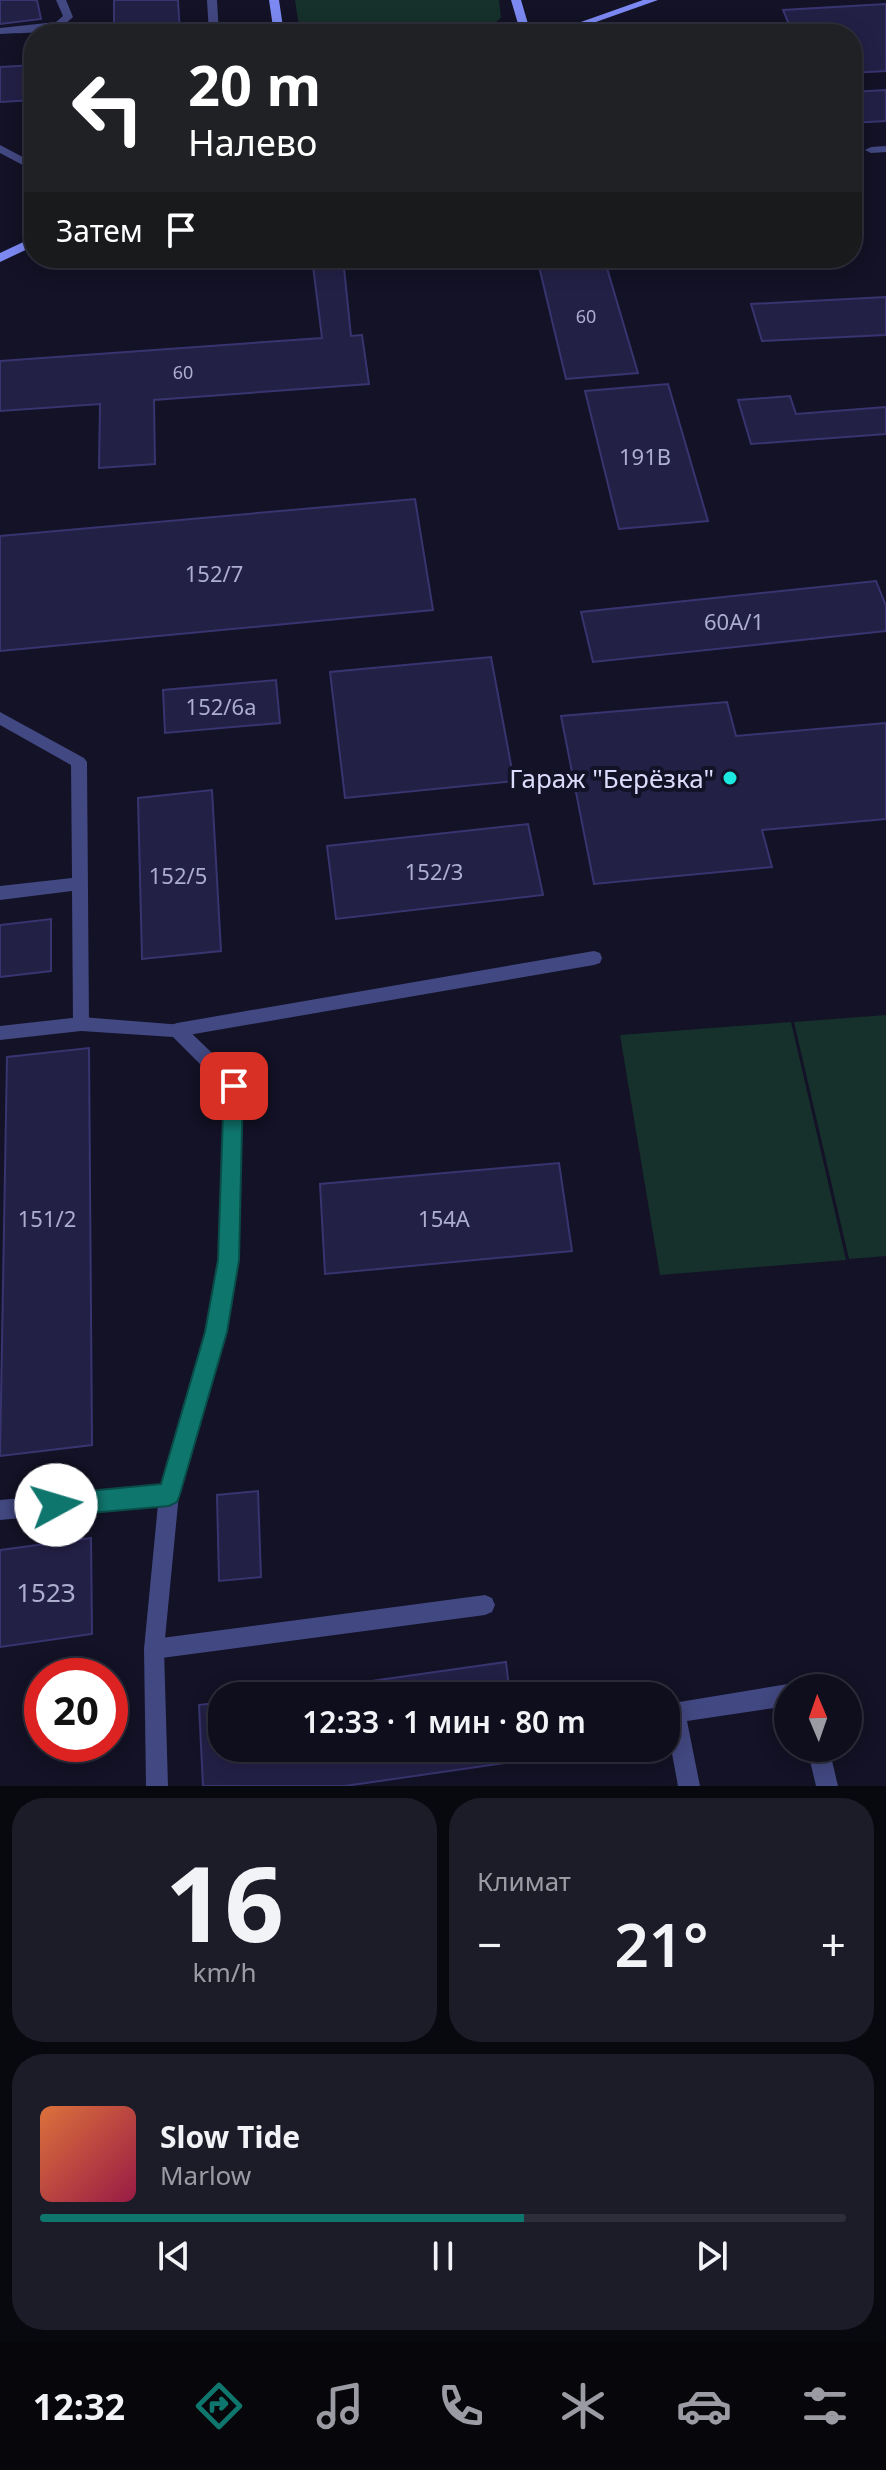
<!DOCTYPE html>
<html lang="ru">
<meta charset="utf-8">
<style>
:root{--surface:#0e0e1c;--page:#1c1c29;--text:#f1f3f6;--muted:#9b9ca3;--line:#2e2e3b;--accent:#0f766e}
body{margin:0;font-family:"Noto Sans",sans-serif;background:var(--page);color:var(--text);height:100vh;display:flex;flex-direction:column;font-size:30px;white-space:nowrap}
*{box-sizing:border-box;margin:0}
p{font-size:26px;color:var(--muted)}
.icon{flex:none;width:44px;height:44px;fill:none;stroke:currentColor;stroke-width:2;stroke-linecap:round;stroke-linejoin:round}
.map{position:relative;height:1786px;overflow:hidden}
.side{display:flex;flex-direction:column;gap:12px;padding:12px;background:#08080f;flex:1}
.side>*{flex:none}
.top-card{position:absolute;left:24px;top:24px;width:838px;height:244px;border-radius:32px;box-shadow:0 4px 20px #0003,0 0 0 2px var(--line);background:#202124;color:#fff;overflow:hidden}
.needle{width:52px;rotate:358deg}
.buttons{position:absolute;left:774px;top:1674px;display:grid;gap:16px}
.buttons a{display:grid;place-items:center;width:88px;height:88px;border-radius:50%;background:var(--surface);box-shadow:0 4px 20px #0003,0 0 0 2px var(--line);font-size:40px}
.speed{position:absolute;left:24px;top:1658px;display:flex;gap:16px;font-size:40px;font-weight:700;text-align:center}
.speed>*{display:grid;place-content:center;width:104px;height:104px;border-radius:50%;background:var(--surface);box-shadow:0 4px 20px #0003,0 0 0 2px var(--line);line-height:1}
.speed .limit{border:12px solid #d22;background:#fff;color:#111}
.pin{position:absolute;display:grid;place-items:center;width:68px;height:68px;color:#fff;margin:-34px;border-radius:16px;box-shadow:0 4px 12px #0006}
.me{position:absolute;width:88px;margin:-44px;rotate:84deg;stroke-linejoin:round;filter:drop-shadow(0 0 6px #0008)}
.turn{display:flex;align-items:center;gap:28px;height:168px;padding:0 32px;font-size:36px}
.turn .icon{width:104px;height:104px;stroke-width:2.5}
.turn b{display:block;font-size:56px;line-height:68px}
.then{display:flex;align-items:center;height:76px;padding:0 32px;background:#0003;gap:16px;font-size:30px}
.big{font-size:60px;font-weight:600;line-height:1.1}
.side .widget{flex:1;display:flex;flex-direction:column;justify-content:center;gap:12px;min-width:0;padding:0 28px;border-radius:32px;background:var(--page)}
.side .dial{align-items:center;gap:0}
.dial b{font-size:104px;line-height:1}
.song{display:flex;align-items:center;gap:24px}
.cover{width:96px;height:96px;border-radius:12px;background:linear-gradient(135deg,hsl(20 70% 55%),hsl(340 70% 35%))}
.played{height:8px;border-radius:4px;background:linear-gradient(90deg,var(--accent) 60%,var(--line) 60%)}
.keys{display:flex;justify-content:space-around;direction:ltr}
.heat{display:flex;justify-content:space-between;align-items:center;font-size:44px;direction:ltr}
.side .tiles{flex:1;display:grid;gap:12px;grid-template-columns:1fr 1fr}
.widget:last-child{grid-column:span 2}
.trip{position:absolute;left:208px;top:1682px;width:472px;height:80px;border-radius:32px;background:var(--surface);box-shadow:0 4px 20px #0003,0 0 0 2px var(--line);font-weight:600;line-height:80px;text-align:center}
.tab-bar{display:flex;height:128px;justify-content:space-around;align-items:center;background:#06060b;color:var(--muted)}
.tab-bar .icon{width:56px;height:56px}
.tab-bar .active{color:var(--accent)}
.tab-bar b{font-size:36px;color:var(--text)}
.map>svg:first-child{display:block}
.green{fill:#16302b}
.building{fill:#232046;stroke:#38346f;stroke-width:2}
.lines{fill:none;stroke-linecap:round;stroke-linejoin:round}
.lane{fill:#424881;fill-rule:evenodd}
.street{fill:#424881;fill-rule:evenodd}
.secondary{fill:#7c89f2;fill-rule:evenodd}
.route{fill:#0f766e;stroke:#0a4d48;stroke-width:2}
.poi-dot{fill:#1ae8e1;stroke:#131226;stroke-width:3}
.labels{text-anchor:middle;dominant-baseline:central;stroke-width:8;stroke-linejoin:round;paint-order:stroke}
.far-number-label{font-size:18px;fill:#adadce}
.number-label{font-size:22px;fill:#adadce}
.poi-label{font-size:26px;fill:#dbdcfb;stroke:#131226;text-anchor:end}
.near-number-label{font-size:26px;fill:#adadce}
</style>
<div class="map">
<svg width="886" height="1786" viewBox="0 0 886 1786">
<rect width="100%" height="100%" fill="#131226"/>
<!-- green -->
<path class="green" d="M295,0h204l2,18 -10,8 -27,8h-164z
M886,1015v241l-37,3 -55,-237z
M791,1022l55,238 -186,15 -40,-240z"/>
<!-- building -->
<path class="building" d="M0,0h37l4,19 -41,5z
M114,0h64l2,34h-66z
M886,4v67l-34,2v-39h-59l-10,-24z
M34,65v35l-34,2v-35z
M886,90v31l-34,2v-31z
M312,258h31l8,78 11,-1 7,49 -215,16 1,64 -56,4 1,-64 -100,7v-50l322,-23z
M537,258h67l34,115 -72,6z
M886,297v38l-124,6 -11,-37z
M668,384l40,137 -89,8 -34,-138z
M790,396l6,18 90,-7v27l-135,10 -13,-44z
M415,499l18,111 -433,41v-115z
M876,581l10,25v25l-293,31 -12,-50z
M491,657l23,124 -169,17 -15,-126z
M276,680l4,43 -115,10 -2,-43z
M727,702l9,34 150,-13v96l-124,11 10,37 -178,17 -33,-168z
M212,790l9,161 -79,8 -4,-161z
M528,824l15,71 -207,24 -9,-73z
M51,919v52l-51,6v-52z
M89,1048l3,397 -92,11 7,-399z
M559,1163l13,88 -247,23 -5,-90z
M258,1491l3,86 -42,4 -2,-86z
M91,1538l1,96 -92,13v-97z
M506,1662l4,34h-244z
M222,1702v46h295l2,13 -174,25h-142l-4,-81z"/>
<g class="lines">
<!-- lane -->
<path class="lane" d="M56,0h10l7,17c-18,19 -49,15 -73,17v-6l56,-6 7,-6z
M207,0h10l2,34h-10z
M0,145l34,18v8l-34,-18z
M886,146v6l-15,1 -6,-3 6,-3z
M0,712l84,46 3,4 2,262 -2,5 -6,2 -6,-2 -2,-5 -1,-133 -72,9v-14l72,-8 -1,-113 -71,-40z
M594,951l6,2 2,5 -2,5 -6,2 -417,72 -6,-2 -2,-5 2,-5 6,-2z
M169,1484l7,3 3,7 -3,7 -7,3 -169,16v-20z
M485,1595l7,3 3,7 -3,7 -7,3 -331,44 -7,-3 -3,-7 3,-7 7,-3z
M788,1684l8,4h-8v18l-101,15 13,65h-22l-12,-65 1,-17z
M807,1748h22l9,38h-22z"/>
<!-- street -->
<path class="street" d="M81,1017l102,8 57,55 3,6 -5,174 -13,72 -46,162 -15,155 4,137h-22l-2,-137 15,-155 48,-162 13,-72 5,-171 -52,-52 -92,-6 -81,9v-14z"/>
<!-- secondary -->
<path class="secondary" d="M269,0h10l5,34h-10z
M511,0h10l10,34h-10z
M643,0h15l-96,34h-15z
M34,237v9l-34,16v-9z"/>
</g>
<!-- route -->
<path class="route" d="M234,1077l9,9 -4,174 -12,72 -47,162 -3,8 -8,4 -113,10 -8,-3 -3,-8 3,-8 8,-3 105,-10 44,-152 13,-72 6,-174z"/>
<!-- markers -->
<circle class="poi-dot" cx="730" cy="778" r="8"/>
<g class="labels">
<!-- far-number labels -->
<g class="far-number-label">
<text x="586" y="316">60</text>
<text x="183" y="372">60</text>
</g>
<!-- number labels -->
<g class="number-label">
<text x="645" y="456">191В</text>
<text x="214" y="573">152/7</text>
<text x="734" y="621">60А/1</text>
<text x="221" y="706">152/6а</text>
<text x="434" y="871">152/3</text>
<text x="178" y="875">152/5</text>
<text x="47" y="1218">151/2</text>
<text x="444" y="1218">154А</text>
</g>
<!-- poi labels -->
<g class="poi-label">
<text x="714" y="778">Гараж "Берёзка"</text>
</g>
<!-- near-number labels -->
<g class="near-number-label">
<text x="46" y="1592">152З</text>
</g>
</g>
</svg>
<div class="buttons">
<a><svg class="needle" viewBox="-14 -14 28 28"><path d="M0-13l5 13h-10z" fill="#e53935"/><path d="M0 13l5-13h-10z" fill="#9b9ca3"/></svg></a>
</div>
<div class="speed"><div class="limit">20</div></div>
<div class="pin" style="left:234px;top:1086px;background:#d93025"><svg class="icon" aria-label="arrive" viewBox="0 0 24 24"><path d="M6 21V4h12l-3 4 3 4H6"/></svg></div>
<svg class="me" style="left:56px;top:1505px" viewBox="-20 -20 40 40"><circle r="19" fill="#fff"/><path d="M0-13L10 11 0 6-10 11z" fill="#0f766e"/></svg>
<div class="trip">12:33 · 1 мин · 80 m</div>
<div class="top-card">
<div class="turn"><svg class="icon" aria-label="left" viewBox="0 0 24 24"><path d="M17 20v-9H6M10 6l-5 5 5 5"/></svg><div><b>20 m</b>Налево</div></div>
<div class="then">Затем<svg class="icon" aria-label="arrive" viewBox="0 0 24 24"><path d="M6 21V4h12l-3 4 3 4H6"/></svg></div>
</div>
</div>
<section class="side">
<div class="tiles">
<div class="widget dial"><b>16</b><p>km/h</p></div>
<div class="widget"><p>Климат</p>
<div class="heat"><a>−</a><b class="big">21°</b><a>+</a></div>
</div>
<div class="widget">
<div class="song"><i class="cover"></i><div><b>Slow Tide</b><p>Marlow</p></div></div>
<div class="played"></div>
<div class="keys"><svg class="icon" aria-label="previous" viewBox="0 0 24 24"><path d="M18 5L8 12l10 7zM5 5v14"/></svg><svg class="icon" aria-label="pause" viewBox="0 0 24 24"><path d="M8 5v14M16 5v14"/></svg><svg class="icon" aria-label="next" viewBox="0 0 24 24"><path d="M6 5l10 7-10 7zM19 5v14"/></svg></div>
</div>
</div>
</section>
<nav class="tab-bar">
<b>12:32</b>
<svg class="icon active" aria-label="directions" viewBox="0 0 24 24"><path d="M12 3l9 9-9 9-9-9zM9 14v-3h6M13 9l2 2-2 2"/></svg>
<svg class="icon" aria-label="music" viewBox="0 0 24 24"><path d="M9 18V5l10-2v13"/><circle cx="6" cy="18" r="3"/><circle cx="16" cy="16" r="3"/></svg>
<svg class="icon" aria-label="phone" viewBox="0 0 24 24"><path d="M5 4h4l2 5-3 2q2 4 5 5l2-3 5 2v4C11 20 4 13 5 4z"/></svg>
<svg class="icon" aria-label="climate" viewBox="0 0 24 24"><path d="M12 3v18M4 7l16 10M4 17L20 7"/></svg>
<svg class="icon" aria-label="car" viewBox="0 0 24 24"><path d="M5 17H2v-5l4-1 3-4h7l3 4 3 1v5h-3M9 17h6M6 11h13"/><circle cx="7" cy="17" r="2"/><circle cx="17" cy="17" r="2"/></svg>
<svg class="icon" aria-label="filters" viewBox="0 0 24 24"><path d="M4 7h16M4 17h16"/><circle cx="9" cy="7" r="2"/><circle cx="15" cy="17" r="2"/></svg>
</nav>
